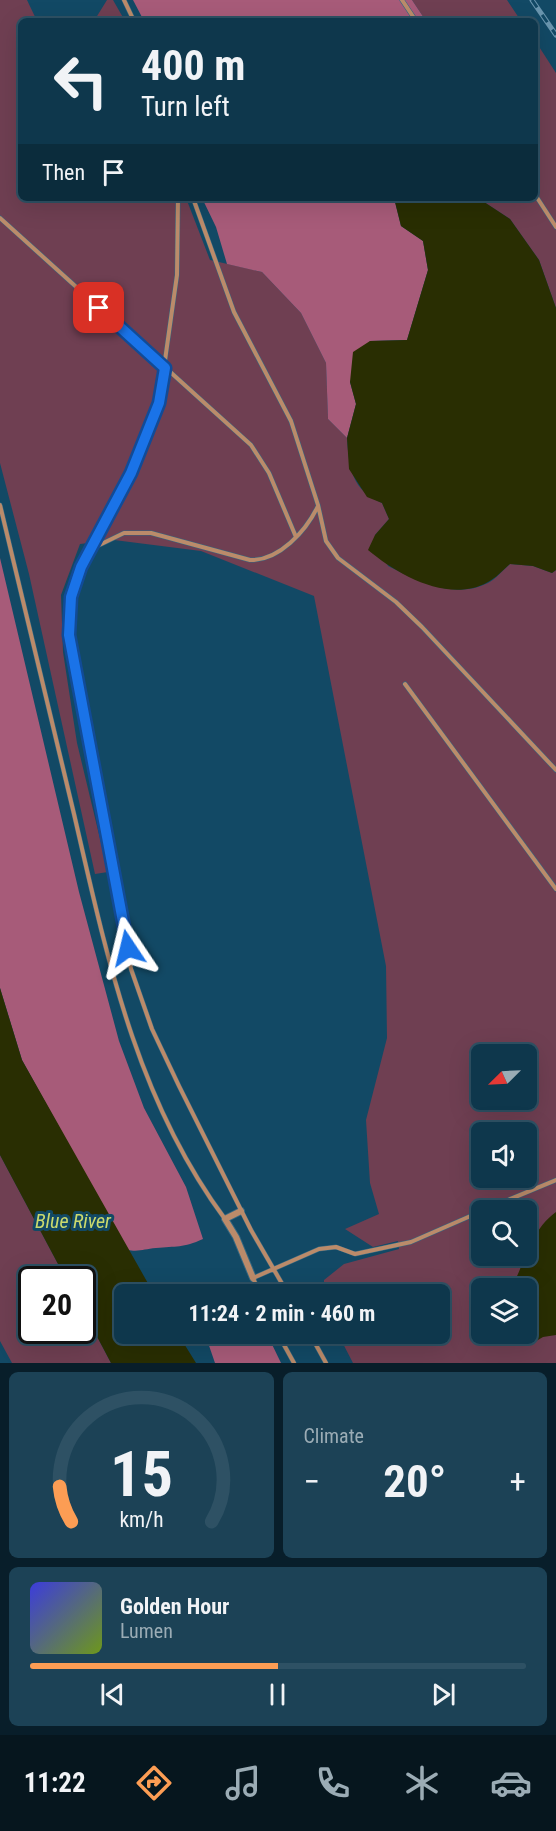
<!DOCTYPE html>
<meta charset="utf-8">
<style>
:root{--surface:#0e374c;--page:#1c4256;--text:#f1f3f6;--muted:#9bacb5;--line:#2e5164;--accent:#fc9d54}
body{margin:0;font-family:"Roboto Condensed",sans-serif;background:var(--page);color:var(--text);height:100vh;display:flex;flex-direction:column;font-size:22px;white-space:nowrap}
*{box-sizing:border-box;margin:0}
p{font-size:20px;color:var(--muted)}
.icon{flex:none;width:33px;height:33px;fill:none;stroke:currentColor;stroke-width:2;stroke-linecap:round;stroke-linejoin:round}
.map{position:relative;height:1363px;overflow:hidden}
.details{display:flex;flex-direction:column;gap:9px;padding:9px;background:#081e2a;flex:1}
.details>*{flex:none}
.guide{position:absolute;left:18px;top:18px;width:520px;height:183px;border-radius:9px;box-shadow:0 6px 24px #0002,0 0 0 2px var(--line);background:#0e374c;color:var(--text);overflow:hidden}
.needle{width:39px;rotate:246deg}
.fabs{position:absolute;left:471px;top:1044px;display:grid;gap:12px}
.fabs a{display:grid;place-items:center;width:66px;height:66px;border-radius:9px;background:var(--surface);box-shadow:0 6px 24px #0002,0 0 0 2px var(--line);font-size:30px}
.speed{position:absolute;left:18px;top:1266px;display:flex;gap:12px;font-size:30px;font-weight:700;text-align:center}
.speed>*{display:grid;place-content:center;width:78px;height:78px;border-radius:50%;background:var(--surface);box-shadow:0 6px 24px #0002,0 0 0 2px var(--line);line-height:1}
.speed .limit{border:3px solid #111;border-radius:9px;background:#fff;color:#111}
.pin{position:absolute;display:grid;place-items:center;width:51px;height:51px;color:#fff;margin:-26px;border-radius:12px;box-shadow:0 3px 9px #0006}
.me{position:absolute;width:66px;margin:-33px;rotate:350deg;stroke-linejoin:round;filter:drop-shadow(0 0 4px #0008)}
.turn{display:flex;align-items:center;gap:21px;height:126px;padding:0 24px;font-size:27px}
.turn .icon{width:78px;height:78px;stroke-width:2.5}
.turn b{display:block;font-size:42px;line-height:51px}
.then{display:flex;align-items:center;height:57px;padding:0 24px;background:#0003;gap:12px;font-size:22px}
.big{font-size:45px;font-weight:700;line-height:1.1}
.details .widget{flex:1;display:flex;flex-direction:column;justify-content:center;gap:9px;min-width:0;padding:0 21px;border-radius:9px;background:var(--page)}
.details .dial{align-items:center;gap:0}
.dial svg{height:156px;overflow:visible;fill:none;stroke:var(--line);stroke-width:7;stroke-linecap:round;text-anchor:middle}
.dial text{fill:var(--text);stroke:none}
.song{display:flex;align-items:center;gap:18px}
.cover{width:72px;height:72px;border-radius:9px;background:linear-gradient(135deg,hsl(240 70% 55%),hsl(80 70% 35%))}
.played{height:6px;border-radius:3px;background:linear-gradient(90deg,var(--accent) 50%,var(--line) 50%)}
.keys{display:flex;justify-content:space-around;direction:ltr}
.heat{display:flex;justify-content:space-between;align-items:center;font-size:33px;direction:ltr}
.details .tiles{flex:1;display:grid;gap:9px;grid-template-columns:1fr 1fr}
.widget:last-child{grid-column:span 2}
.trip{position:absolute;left:114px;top:1284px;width:336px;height:60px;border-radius:9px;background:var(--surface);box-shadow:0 6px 24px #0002,0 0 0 2px var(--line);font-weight:700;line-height:60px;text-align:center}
.tab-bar{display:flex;height:96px;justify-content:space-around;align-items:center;background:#06161e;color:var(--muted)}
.tab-bar .icon{width:42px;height:42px}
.tab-bar .current{color:var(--accent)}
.tab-bar b{font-size:27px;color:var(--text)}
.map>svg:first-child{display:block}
.green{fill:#6f3f52;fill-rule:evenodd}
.forest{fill:#a75b79}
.water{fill:#292e02}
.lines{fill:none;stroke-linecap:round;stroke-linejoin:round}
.service-casing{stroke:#356882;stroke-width:5}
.minor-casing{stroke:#356882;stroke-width:8}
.service{stroke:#bb8b6a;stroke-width:4}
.minor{stroke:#bb8b6a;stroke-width:6}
.rail-casing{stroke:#6995ae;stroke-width:5}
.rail{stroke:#124965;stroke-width:3;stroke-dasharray:9;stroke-linecap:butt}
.route-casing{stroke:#114b97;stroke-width:15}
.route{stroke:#1a73e8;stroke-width:10}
.labels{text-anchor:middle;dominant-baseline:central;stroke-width:6;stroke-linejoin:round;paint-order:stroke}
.water-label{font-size:20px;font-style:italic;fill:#cbda6d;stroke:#124965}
</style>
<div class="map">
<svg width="556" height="1363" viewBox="0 0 556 1363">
<rect width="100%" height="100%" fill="#124965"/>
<!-- green -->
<path class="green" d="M0,0h27l10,21h-16v177h165l24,62 52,12 39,41 25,50 2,56 19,19c2,31 5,52 35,65l7,16 -14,16 13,31c30,15 66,34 100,17 8,-4 15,-13 22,-19l23,2 19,7 4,-3v793h-203l-15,-29h102v-40h-116v-14l20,-16 55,-15 -1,-8 -25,6 -28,-18 34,-15 -9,-31 -4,-63 21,-82 -1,-72 -72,-370 -113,-45 -87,-11 -34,4 -19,51 2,57 14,91 31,129 -13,2 -66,-300 -29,-111zM482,1054h44v46h-44zM482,1132h44v46h-44zM482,1210h44v46h-44zM482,1288h44v46h-44z
M107,0h6l12,21h-31z
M412,0h95l14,21h-95z
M536,42l20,31v235l-17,-48 -29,-41 -32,-21h58z
M0,1155l66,124 -34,1v50h50l1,-20 28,53h-99l-12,-22z"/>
<!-- forest -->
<path class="forest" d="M133,0h279l14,21h-282z
M202,198h192l7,28 22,15 5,29 -21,70 -37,1 -20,41 6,22 -9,34 -19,-19 -2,-56 -25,-50 -39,-41 -35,-8 -11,-37z
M0,558l79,334 40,149 25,67 42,79 17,52c-20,9 -27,7 -47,9 -12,1 -16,4 -29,2l-105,-190 -22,-72z
M205,1334h62l14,29h-66z"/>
<!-- water -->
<path class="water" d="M394,198h84l32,21 29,41 17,48v262l-4,3 -19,-7 -23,-2c-7,6 -14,14 -22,18 -39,22 -90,-7 -120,-32l7,-15 14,-16 -7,-16 -15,-6 -18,-28 -2,-31 9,-34 -6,-22 3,-30 17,-11 37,-1 21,-70 -5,-29 -22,-15z
M0,988l22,72 132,234h-30v40h54l18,29h-85l-28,-53 -1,-30 -16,-1 -66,-124z
M556,1212v123l-13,2 -12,7 -17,-10h12v-46h-15c15,-26 18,-56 45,-76z"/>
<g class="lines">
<!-- service casing -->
<g class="service-casing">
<path id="service" d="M124,0l10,21
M402,0l14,21
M536,196l20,31
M178,198l-1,77 -18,128 -28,70 -50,94 -10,30 -2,38 62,334 21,60 27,57 72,144 37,64
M193,198l41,114 57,109 27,84 8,36 12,17 58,44 26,25 134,143
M0,218l251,227 18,28 27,64
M0,505c25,103 50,206 74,309 33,143 62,285 151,405
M93,548l31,-15h27l99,27c29,1 56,-29 68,-54
M405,684l151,205
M484,1210l72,-30
M260,1294l-7,-16 66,-29 17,-2 19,7 56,-12 71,-31
M278,1334l16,29
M310,1334l16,29"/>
</g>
<!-- minor casing -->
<g class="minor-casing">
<path id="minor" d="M241,1211l-16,8 11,18 17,41"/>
</g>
<!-- service -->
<use href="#service" class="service"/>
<!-- minor -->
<use href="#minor" class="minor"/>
<!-- rail casing -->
<g class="rail-casing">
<path id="rail" d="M532,0l24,35"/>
</g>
<!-- rail -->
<use href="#rail" class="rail"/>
</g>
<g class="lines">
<!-- route casing -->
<g class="route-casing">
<path id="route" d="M99,308l66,60 -6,35 -28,70 -50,94 -10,30 -2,38 59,313"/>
</g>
<!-- route -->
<use href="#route" class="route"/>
</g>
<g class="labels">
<!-- water labels -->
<g class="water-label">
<text x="73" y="1221">Blue River</text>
</g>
</g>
</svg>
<div class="fabs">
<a><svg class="needle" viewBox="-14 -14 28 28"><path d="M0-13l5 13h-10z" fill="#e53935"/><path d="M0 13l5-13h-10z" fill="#9bacb5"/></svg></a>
<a><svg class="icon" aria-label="sound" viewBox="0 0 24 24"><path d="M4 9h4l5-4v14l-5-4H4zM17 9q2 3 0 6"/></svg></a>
<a><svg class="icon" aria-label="search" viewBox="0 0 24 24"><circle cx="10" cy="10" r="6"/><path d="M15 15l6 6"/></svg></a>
<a><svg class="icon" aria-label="layers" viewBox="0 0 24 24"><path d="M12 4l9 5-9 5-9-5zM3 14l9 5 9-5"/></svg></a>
</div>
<div class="speed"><div class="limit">20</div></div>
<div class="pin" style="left:99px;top:308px;background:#d93025"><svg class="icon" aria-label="arrive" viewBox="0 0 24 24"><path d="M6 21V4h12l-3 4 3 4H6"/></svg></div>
<svg class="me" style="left:128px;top:948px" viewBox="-20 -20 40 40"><path d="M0-17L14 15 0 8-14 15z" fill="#1a73e8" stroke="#fff" stroke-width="4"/></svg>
<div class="trip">11:24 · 2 min · 460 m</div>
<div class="guide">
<div class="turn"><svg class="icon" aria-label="left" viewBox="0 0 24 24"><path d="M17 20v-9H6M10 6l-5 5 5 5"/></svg><div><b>400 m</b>Turn left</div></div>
<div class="then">Then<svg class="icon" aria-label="arrive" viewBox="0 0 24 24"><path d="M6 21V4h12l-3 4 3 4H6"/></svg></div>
</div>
</div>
<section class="details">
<div class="tiles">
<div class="widget dial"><svg viewBox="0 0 100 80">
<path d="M14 69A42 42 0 1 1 86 69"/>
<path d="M14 69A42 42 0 0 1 8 51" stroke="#fc9d54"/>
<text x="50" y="56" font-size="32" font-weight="700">15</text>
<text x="50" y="72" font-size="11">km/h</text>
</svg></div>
<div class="widget"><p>Climate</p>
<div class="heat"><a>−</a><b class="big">20°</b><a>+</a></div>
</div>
<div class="widget">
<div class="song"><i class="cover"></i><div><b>Golden Hour</b><p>Lumen</p></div></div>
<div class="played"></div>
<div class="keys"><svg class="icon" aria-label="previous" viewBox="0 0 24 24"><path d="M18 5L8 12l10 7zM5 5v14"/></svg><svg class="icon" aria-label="pause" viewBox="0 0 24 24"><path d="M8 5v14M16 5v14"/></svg><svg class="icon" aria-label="next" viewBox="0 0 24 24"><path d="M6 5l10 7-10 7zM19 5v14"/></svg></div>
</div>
</div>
</section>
<nav class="tab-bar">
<b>11:22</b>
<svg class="icon current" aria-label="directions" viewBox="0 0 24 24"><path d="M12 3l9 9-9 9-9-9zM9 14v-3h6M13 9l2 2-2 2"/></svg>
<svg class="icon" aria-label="music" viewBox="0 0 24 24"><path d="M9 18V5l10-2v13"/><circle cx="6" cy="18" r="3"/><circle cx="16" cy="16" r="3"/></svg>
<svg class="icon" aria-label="phone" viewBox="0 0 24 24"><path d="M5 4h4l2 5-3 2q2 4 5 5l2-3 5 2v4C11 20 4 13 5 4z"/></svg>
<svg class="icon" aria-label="climate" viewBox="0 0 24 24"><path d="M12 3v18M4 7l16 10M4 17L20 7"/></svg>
<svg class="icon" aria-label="car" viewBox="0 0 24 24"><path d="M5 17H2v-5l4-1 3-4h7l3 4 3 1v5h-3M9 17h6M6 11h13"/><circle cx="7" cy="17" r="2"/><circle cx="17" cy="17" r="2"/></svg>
</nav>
